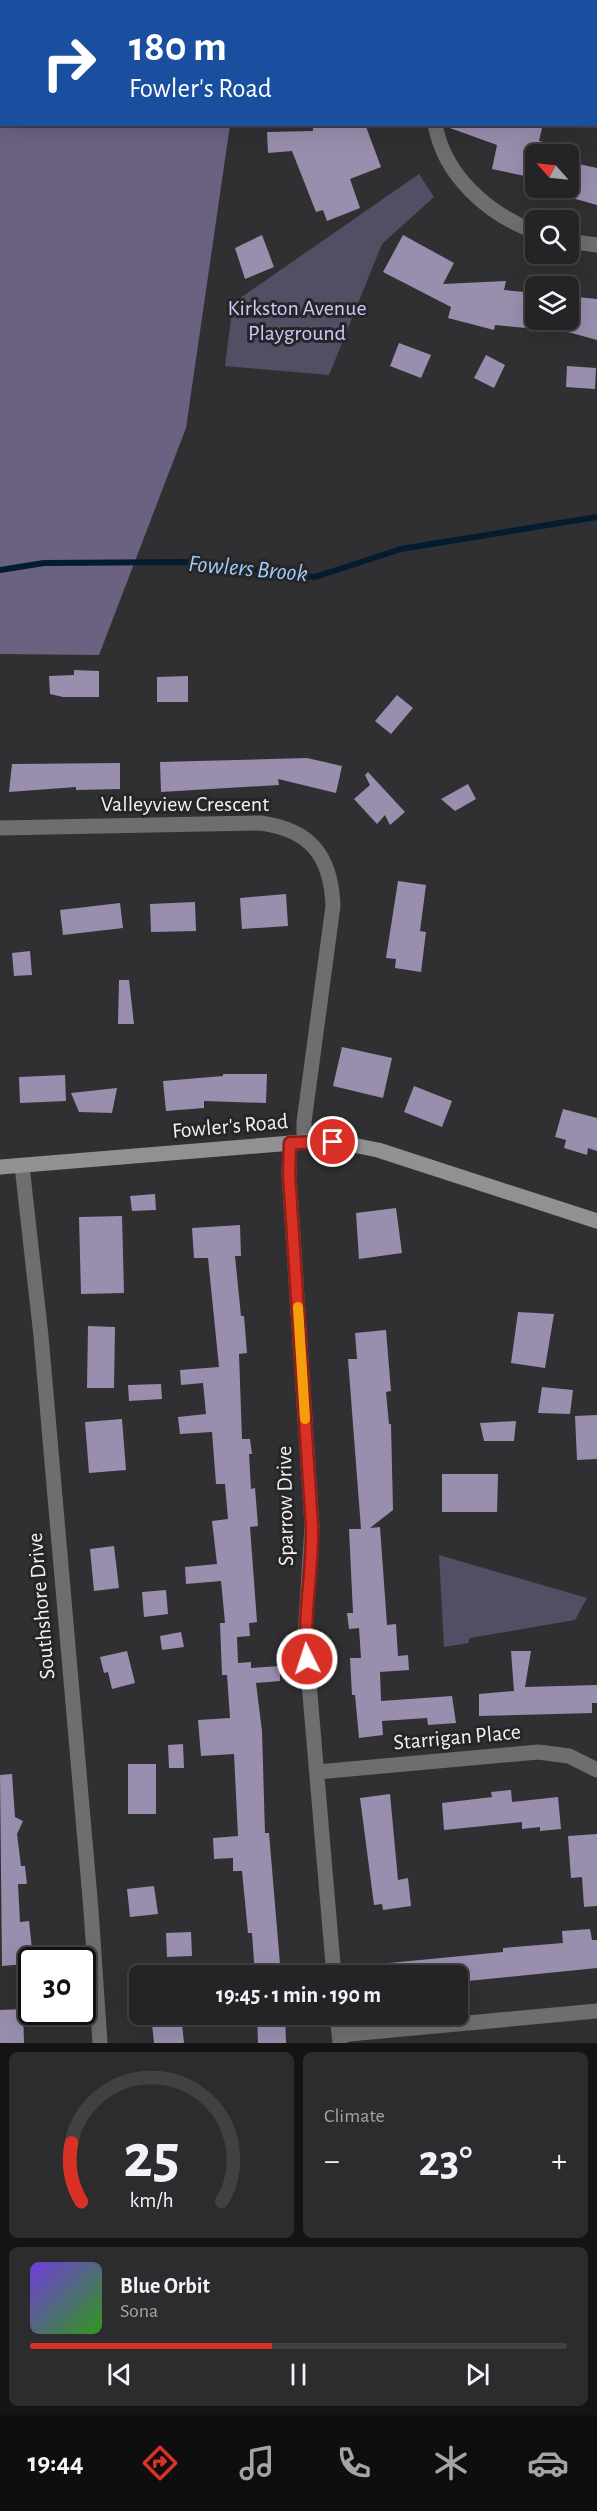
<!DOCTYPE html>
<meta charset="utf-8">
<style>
:root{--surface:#242326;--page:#2c2b2e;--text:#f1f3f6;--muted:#a3a4a7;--line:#414043;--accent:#d93025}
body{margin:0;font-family:"Alegreya Sans",sans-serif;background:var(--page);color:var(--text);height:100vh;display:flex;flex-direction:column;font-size:22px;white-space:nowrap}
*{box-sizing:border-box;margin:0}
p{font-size:20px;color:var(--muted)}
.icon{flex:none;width:33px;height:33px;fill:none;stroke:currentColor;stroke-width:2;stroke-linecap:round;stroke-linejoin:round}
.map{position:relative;height:2043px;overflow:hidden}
.panel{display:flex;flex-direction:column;gap:9px;padding:9px;background:#141315;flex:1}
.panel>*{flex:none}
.hud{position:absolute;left:0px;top:0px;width:597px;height:126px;box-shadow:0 6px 24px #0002,0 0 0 2px var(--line);background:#1a4fa0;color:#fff;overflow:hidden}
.needle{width:39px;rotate:297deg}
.controls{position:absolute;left:525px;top:144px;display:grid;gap:12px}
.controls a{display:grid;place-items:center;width:54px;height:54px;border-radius:9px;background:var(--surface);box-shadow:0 6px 24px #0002,0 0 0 2px var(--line);font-size:30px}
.speed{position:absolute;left:18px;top:1947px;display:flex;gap:12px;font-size:30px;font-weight:700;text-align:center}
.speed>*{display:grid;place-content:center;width:78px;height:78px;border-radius:50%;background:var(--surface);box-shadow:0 6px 24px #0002,0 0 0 2px var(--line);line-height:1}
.speed .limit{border:3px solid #111;border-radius:9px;background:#fff;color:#111}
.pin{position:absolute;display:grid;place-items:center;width:51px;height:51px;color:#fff;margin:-26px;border:3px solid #fff;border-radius:50%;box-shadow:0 2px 6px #0007}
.me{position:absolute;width:66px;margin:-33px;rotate:356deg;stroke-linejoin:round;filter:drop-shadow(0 0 4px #0008)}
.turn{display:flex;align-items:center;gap:21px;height:126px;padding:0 30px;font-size:27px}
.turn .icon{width:78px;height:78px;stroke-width:2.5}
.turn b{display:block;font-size:42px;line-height:51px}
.big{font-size:45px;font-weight:600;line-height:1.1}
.panel .widget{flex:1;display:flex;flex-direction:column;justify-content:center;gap:9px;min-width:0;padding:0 21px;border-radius:9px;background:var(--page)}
.panel .dial{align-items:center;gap:0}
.dial svg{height:156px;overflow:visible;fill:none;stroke:var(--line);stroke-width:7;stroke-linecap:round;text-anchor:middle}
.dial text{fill:var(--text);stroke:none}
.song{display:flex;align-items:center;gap:18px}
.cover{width:72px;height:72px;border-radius:9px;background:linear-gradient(135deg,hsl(260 70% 55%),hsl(110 70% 35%))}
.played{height:6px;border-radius:3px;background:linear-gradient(90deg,var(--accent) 45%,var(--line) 45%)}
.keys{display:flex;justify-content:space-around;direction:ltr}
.heat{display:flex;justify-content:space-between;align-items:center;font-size:33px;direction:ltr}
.panel .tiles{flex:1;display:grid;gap:9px;grid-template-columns:1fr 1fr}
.widget:last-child{grid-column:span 2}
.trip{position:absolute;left:129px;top:1965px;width:339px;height:60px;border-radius:9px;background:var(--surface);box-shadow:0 6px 24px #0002,0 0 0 2px var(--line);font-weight:600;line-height:60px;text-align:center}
.dock{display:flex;height:96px;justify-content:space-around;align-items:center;background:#0e0e0f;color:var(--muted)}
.dock .icon{width:42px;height:42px}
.dock .selected{color:var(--accent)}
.dock b{font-size:27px;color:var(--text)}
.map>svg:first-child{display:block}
.green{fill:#544e64}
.forest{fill:#6a6280}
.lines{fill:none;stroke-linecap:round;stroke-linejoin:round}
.stream{stroke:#041c2f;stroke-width:6}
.building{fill:#9a8eae}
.street{stroke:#6e6e70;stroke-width:15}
.secondary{stroke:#919193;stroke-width:15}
.route-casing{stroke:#8d1f18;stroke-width:15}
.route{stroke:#d93025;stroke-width:10}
.slow{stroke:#f59e0b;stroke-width:10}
.labels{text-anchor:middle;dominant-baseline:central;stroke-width:6;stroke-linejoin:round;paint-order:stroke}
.park-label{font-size:22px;fill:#d5c5fd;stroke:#262628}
.street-label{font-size:22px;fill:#f2f1f3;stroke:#262628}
.water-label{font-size:24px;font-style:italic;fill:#9ecef9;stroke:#262628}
</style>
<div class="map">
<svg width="597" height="2043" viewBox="0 0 597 2043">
<rect width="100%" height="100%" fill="#302f32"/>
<!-- green -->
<path class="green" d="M419,174l15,23 -52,47 -53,131 -104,-9 8,-63z
M439,1555l148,43 -12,22 -105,18 -2,5 -24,4z"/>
<!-- forest -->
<path class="forest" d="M0,0h247l-245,2v122l228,1 -44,303 -87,227 -99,-1z"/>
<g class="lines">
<!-- stream -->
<path class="stream" d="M0,570l44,-7 146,-1 125,15 86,-28 196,-32"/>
</g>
<!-- building -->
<path class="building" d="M313,124h52l16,43 -31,12 10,29 -33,13 -4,-11 -7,2 -24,-61 -24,2 -1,-21 46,-1z
M447,124h80l15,4 -3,13 31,7 -1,6h-33v17l-9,-2 -2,7 -33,-7 5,-24 -50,-18z
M574,163l23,5v37l-32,-9z
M262,235l12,32 -29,12 -10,-31z
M403,235l51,28 -11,21 63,-3 -2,9 32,3v36l-41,-4 -1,5 -46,-12 3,-11 -68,-35z
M568,296l29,3v41l-29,-8z
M399,343l32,12 -10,23 -31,-12z
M486,355l19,10 -11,23 -20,-10z
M567,366l29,2 -1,21 -29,-2z
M74,670l25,1v26h-36l-13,-3 -1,-18 25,-1z
M188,676v26h-31v-25z
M397,695l16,13 -22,26 -16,-13z
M307,758l35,8 -6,27 -58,-14 1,6 -118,7 -1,-30z
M120,763v26l-44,1v-3l-67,5 3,-28z
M368,772l37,40 -15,13 -5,-10 -8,9 -23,-25 16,-14 -5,-10z
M468,784l8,15 -21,12 -14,-12z
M398,881l28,4 -6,46 6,1 -5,40 -26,-4 1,-9 -10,-1z
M286,894l2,32 -46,3 -2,-31z
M195,902l1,29 -45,1 -1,-28z
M120,903l3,25 -60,7 -3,-25z
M30,951l2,24 -18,1 -2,-23z
M119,980h10l5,44h-16z
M342,1047l50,11 -9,40 -50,-12z
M223,1074h44l-1,29 -62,-2v7l-38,3 -3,-30 60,-5z
M65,1075l1,26 -46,2 -1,-26z
M414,1086l38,15 -10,26 -38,-15z
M117,1088l-5,25 -33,-1 -8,-19z
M563,1109l34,9v33l-9,-3 -1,7 -23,-7 2,-8 -11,-3z
M155,1194l1,16 -24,1 -2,-15z
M396,1208l6,45 -43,6 -3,-46z
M122,1216l2,77 -43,1 -2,-77z
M240,1225l1,31h-6l6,60h3l3,37 -8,1 3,85h8l2,15h-3l2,35 4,-1 3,38 -8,1 7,95 -8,1 1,13 -13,1 1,26 13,-1v6l29,-2v15l-24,2 6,48 3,102h4l12,143h-26l-3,-43h-4l-6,-62h-9v-13l-19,1 -1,-21 25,-2 -4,-82 -33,2 -3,-36 32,-2 -3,-43h-5l-2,-52h5l-4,-42 -35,3 -1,-17 32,-3 -5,-43 16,-2 -3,-35h-9l-4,-52 -32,2 -2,-17 28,-3 -3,-31 -22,2 -1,-15 39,-3 -11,-109h-14l-2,-30z
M518,1312l36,2 -9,54 -34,-5z
M88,1326l27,1 -1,61h-27z
M386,1330l5,61 -5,1 3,32h2l2,86 -23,18 10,-1 7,98 9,-1 2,32 10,-1 1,15 -29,2 1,29 71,-5 4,27 -28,2 -1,-7 -45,3 1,14 -24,3 -4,-43h-3l-2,-37h11l-2,-30 -10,1 -2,-16h6l-4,-84h12l-13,-170h9l-2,-26z
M161,1384l1,15 -33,2 -1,-16z
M542,1387l31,3 -3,24 -32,-1z
M597,1415v44l-20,1 -2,-44z
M122,1419l4,51 -37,3 -4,-51z
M516,1421l-2,20h-30l-4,-18z
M442,1474h56l-1,38h-55z
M114,1546l5,42 -25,3 -4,-42z
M166,1590l2,24 -24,3 -2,-25z
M181,1632l3,15 -22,3 -2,-14z
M127,1651l8,32 -23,6 -4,-17 -4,1 -4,-16z
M511,1651h20l-6,36 72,-2v18h-5v10l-113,3v-22l35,-3z
M183,1744l1,24h-15l-1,-23z
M128,1764h28v50h-28z
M12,1774l3,43 8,4 -6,13 4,32h4l2,18h-9l2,38 9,-1 3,28h-7l1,15 -24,2 -2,-191z
M511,1790l1,12 46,-5 3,32 -21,2v-4l-18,2v-7l-78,8 -2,-27 50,-6 -1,-5z
M390,1794l8,86 10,-2 3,28 -28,4 -1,-6 -8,1 -14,-107z
M597,1834v72l-13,1 -2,-30 -11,1 -3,-42z
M154,1886l4,28 -28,3 -3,-28z
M590,1929l2,11h5v28l-139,14v-6h-90v-11l135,-13v-4l60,-5 -1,-12z
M191,1932l1,24 -25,1 -1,-24z
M23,2009l1,34h-24v-33z
M151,2014h30l3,29h-30z
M257,2014h28l1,29h-28z"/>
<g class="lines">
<!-- street -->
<path class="street" d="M450,2v-2
M435,124c9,52 54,91 101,108
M568,241l29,4
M0,828l261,-5c50,7 70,33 72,83l-29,216v20
M290,1143l-1,31 23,352 -7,110 29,340
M22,1166l19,170 50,574 9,133
M317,1772l221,-20 31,4 28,14
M337,2014l3,29
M339,2035l258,-24"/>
<!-- secondary -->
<path class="secondary" d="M0,1167l304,-25 44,2 30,6 219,71"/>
</g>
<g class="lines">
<!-- route casing -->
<g class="route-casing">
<path id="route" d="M307,1659c-4,-46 6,-88 5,-133l-23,-352 1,-31 43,-1"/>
</g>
<!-- route -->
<use href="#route" class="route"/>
<!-- slow -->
<path class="slow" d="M298,1307l7,112"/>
</g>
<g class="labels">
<!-- park labels -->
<g class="park-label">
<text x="297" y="308">Kirkston Avenue<tspan x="297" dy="25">Playground</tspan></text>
</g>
<!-- street labels -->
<g class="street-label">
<text x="185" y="804">Valleyview Crescent</text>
<text transform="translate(230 1126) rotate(-5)">Fowler's Road</text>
<text transform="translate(285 1506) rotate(-91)">Sparrow Drive</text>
<text transform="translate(41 1606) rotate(-95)">Southshore Drive</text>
<text transform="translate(457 1737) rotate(-5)">Starrigan Place</text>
</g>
<!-- water labels -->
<g class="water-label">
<text transform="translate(248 569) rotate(5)">Fowlers Brook</text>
</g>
</g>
</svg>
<div class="controls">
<a><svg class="needle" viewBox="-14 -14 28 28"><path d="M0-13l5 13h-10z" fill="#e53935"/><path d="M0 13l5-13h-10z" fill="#a3a4a7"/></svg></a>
<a><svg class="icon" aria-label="search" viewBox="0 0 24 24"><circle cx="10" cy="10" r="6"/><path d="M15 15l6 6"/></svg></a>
<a><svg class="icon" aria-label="layers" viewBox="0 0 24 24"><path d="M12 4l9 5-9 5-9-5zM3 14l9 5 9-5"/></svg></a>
</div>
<div class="speed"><div class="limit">30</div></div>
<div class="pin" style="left:333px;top:1142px;background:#d93025"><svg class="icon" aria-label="arrive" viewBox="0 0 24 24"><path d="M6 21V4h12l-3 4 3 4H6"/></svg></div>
<svg class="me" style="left:307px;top:1659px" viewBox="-20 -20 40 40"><circle r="17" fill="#d93025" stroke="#fff" stroke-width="3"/><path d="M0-11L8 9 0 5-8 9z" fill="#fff"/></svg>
<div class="trip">19:45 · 1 min · 190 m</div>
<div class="hud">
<div class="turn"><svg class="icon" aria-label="right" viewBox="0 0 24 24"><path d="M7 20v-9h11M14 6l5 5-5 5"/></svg><div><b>180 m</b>Fowler's Road</div></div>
</div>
</div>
<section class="panel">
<div class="tiles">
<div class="widget dial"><svg viewBox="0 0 100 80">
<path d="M14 69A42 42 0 1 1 86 69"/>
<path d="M14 69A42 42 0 0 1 9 39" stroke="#d93025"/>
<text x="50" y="56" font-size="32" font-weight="700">25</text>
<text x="50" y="72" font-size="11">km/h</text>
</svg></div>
<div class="widget"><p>Climate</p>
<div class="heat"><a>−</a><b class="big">23°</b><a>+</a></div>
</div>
<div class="widget">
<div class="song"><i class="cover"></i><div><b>Blue Orbit</b><p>Sona</p></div></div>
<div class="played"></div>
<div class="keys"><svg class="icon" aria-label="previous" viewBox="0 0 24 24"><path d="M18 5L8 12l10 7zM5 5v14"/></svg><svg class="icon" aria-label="pause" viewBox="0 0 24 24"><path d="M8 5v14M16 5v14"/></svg><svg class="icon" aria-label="next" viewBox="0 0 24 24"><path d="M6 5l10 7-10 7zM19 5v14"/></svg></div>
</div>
</div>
</section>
<nav class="dock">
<b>19:44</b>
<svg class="icon selected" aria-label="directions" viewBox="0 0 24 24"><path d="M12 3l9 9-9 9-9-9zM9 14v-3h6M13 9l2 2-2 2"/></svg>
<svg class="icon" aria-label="music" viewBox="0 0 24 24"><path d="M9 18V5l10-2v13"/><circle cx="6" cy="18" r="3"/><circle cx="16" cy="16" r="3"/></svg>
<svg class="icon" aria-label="phone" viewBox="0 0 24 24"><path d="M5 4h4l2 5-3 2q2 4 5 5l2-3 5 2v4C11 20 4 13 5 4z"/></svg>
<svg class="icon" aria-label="climate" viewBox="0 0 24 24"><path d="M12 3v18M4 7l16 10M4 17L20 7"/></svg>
<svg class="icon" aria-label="car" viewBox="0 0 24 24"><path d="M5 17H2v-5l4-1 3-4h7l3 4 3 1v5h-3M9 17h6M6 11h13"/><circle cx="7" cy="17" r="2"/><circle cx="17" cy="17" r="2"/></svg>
</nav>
